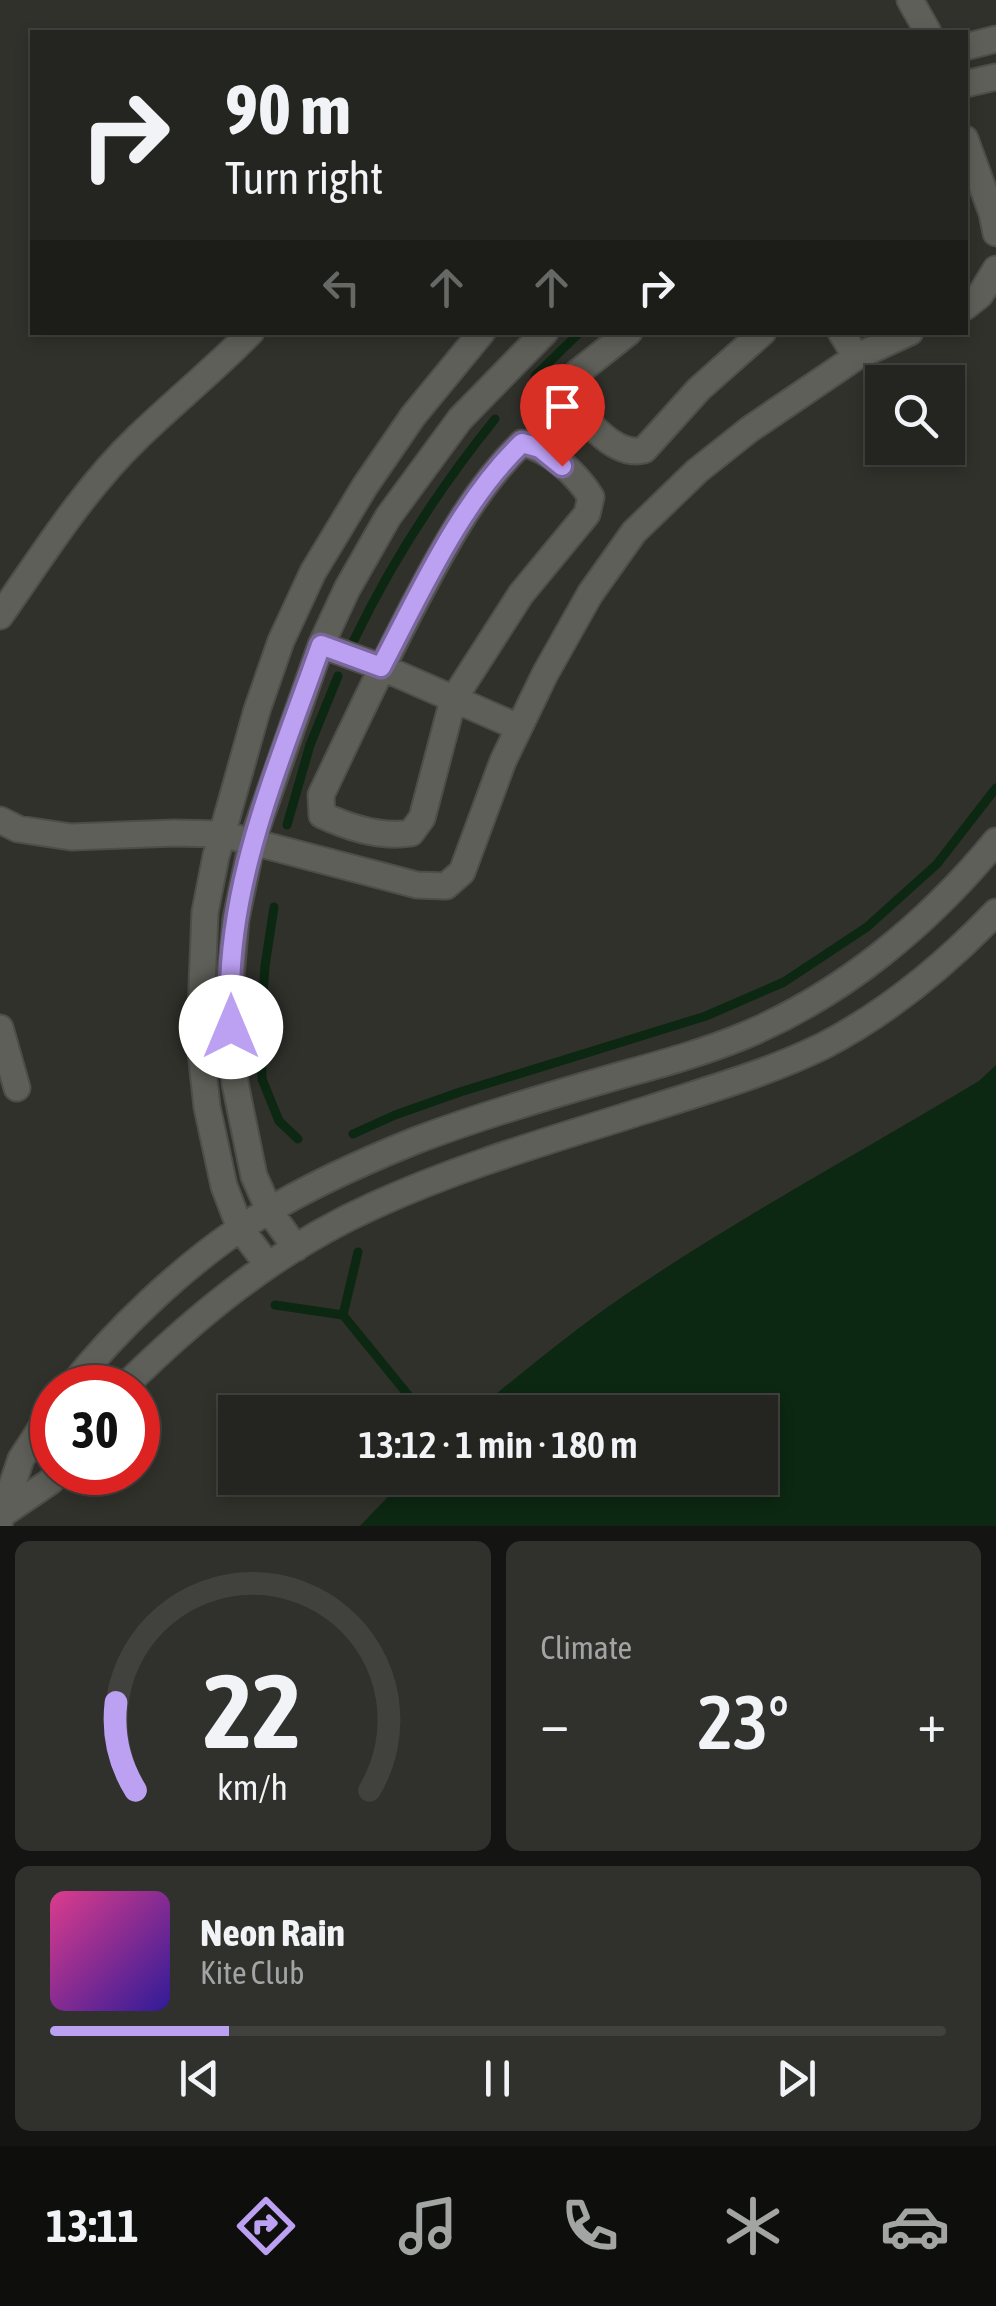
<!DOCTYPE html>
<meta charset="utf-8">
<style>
:root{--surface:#242520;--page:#30312d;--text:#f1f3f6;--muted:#a3a5a5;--line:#41423e;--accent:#bca0f2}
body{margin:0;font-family:"Asap Condensed",sans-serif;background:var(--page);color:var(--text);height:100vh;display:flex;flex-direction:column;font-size:38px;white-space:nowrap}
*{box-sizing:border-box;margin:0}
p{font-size:32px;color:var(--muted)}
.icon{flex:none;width:55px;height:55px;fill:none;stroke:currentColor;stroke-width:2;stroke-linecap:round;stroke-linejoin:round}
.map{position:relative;height:1526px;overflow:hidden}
.side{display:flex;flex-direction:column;gap:15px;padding:15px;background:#141412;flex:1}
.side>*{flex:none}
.hud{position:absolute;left:30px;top:30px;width:938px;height:305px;border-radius:0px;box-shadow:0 5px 15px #0003,0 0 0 2px var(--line);background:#242520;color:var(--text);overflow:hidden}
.controls{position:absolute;left:865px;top:365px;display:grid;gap:20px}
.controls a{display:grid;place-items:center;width:100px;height:100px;border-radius:0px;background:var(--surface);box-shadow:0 5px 15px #0003,0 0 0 2px var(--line);font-size:50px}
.speed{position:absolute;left:30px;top:1365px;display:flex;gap:20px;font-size:50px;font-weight:700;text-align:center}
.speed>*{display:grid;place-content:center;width:130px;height:130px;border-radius:50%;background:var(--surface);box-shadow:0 5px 15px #0003,0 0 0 2px var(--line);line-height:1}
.speed .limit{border:15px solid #d22;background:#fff;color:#111}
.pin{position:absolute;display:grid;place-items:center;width:85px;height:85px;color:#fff;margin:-102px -42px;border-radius:50% 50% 50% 0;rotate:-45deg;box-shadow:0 0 10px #0007}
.pin .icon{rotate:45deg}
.me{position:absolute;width:110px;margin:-55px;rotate:0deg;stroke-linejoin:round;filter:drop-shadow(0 0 8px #0008)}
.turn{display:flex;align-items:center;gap:35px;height:210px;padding:0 30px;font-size:45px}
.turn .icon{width:130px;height:130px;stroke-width:2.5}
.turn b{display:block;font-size:70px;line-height:85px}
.lanes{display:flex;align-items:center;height:95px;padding:0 30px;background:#0003;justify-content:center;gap:50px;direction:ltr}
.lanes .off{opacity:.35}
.big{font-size:75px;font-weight:600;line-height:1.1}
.side .card{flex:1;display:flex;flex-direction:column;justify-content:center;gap:15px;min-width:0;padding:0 35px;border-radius:15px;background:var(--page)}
.side .dial{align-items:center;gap:0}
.dial svg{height:260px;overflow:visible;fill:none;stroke:var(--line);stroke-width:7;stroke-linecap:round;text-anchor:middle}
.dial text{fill:var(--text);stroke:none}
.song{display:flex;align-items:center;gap:30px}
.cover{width:120px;height:120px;border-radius:15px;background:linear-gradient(135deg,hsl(330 70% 55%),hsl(250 70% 35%))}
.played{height:10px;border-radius:5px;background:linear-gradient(90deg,var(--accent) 20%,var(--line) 20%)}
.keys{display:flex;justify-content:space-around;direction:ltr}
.heat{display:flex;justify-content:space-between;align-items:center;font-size:55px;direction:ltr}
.side .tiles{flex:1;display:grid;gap:15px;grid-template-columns:1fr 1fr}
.card:last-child{grid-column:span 2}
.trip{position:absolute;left:218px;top:1395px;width:560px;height:100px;border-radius:0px;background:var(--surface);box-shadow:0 5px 15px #0003,0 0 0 2px var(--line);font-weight:600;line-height:100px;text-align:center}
.menu{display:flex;height:160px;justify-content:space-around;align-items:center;background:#0e0f0d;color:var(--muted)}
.menu .icon{width:70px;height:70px}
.menu .current{color:var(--accent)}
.menu b{font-size:45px;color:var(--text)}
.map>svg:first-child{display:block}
.water{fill:#0c2712}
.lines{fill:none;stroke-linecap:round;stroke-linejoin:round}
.stream{stroke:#0c2712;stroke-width:9}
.minor-casing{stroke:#4d4e49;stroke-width:29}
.minor{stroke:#5f5f59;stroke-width:25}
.route-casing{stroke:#7a689d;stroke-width:25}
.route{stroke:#bca0f2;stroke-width:18}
</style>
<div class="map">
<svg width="996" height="1526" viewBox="0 0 996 1526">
<rect width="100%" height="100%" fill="#30312b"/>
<!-- water -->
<path class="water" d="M996,1065v461h-636l46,-48h354v-66h-286c49,-40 98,-81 151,-117 114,-78 236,-143 354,-214z"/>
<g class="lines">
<!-- stream -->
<path class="stream" d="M535,376l45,-44
M354,640c38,-79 86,-153 141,-221
M287,825l23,-80 28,-69
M274,907l-9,59 -4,59 1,54 17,42 19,18
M353,1134l42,-19 65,-23 246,-76 78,-34 83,-55 70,-63 59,-76
M275,1305l68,10 79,97
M343,1315l15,-63"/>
<!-- minor casing -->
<g class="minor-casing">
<path id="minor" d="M910,0l18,32
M965,47l31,-8
M965,84l31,-7
M965,139l27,74 4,20
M965,307l15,-12 16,-26
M629,332l-52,41 -12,17c14,24 48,68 79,60l55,-61 64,-57
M841,332l15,25
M522,443c28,7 54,30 69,54l-4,17 -66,80 -68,106 -31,118 -11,15c-30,5 -61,-5 -89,-18l-1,-20c32,-67 63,-134 98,-200 28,-53 59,-110 103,-152z
M0,616c43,-61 83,-126 137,-178 37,-36 78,-69 114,-106
M321,645l60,22 137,60
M0,820l18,9 53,8 103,-4 48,1 195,51 29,1 16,-14 41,-111 42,-87 45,-80 44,-62 63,-61 53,-42 106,-72 54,-25
M0,1028l17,60
M296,1248l-26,-36 -16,-36 -19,-93 -6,-84 7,-80 16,-77 69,-197 26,-56 41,-72 72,-98 85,-87
M267,1264l-27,-36 -16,-42 -17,-79 -7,-64 2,-57 3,-74 11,-56 41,-146 24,-69 32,-69 52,-86 48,-70 69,-84
M70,1388c45,-57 111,-120 171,-160 54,-36 116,-64 176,-88 61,-23 124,-42 187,-60 45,-13 93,-25 137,-43 100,-41 187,-113 255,-196
M123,1388c74,-73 154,-139 250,-182 89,-41 185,-68 279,-98 58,-19 116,-35 171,-62 64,-33 123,-82 173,-134
M4,1513l47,-32 6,-9
M0,1521l21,-62 31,-48"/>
</g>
<!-- minor -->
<use href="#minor" class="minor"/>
</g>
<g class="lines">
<!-- route casing -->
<g class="route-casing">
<path id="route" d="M231,1027c-10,-133 47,-259 90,-382l60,22c39,-74 80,-166 141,-224l18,5 22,18"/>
</g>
<!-- route -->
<use href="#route" class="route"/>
</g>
</svg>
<div class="controls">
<a><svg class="icon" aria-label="search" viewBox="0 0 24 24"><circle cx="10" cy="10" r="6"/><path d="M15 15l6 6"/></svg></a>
</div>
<div class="speed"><div class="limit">30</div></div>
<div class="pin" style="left:562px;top:466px;background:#d93025"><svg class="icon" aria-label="arrive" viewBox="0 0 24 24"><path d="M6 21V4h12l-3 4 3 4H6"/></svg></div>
<svg class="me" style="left:231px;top:1027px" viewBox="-20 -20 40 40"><circle r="19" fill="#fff"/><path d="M0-13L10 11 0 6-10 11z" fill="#bca0f2"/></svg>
<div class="trip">13:12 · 1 min · 180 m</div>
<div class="hud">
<div class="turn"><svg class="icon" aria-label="right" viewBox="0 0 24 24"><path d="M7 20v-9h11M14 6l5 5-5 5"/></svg><div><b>90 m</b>Turn right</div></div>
<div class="lanes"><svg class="icon off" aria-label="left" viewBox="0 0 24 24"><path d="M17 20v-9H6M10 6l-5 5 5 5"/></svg><svg class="icon off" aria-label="ahead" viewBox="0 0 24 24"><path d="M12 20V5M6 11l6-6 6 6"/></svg><svg class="icon off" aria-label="ahead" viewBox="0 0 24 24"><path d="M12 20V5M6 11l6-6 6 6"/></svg><svg class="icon" aria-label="right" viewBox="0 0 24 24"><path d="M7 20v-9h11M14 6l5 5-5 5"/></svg></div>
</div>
</div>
<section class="side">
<div class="tiles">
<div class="card dial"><svg viewBox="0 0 100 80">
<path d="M14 69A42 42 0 1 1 86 69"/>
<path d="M14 69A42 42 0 0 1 8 42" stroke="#bca0f2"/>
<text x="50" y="56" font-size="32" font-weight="700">22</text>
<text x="50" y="72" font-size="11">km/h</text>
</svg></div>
<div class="card"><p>Climate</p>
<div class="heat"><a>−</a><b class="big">23°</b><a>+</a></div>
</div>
<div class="card">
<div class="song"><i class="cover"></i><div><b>Neon Rain</b><p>Kite Club</p></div></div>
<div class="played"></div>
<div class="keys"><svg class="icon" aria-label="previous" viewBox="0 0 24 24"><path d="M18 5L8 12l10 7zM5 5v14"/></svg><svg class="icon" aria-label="pause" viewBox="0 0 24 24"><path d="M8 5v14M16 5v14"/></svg><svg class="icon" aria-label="next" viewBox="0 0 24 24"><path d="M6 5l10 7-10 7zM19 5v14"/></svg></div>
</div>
</div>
</section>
<nav class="menu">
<b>13:11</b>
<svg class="icon current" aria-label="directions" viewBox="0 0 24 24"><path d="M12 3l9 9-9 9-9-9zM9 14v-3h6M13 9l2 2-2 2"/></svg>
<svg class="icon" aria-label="music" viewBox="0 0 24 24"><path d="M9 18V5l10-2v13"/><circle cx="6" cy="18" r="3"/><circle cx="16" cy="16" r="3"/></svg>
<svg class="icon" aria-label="phone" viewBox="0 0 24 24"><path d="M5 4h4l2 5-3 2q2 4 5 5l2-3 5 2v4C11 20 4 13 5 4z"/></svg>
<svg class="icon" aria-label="climate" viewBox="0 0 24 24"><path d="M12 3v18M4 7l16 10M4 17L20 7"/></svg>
<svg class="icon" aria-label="car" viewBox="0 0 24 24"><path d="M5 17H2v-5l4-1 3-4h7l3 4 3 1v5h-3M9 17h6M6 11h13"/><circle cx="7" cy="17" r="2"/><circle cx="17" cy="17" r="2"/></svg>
</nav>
